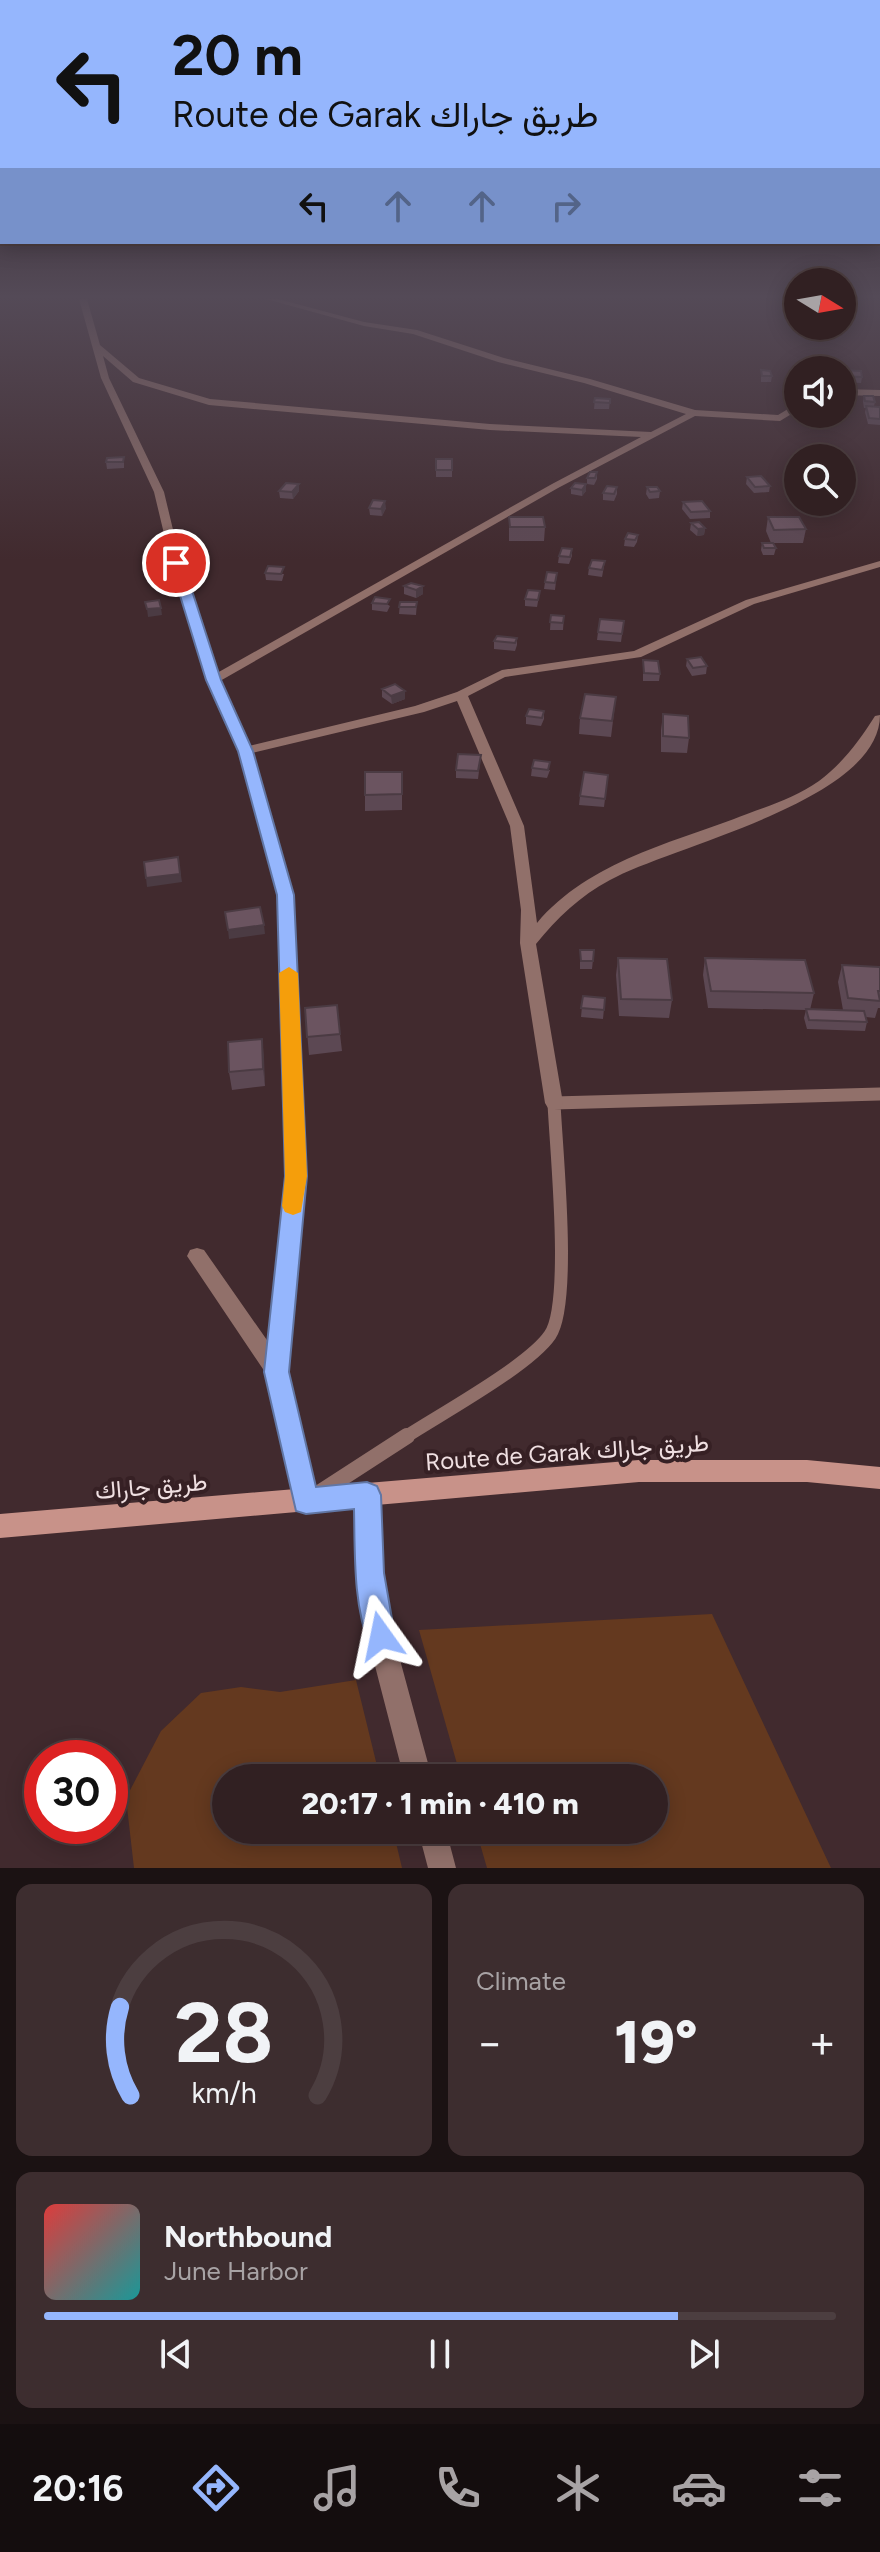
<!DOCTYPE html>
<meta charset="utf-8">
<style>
:root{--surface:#312022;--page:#3d2d2f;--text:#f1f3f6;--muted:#a8a3a5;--line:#4c3e40;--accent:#95b6fd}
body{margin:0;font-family:Figtree,Vazirmatn,sans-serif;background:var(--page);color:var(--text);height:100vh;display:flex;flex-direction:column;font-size:30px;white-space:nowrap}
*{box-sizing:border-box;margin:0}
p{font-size:26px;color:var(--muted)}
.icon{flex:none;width:44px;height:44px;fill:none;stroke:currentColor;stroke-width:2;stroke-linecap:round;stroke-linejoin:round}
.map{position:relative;height:1868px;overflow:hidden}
.drawer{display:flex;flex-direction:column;gap:16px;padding:16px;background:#1b1213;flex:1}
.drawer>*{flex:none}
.banner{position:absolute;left:0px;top:0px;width:880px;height:244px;box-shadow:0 4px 20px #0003,0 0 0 2px var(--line);background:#95b6fd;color:#111;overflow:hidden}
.needle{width:52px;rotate:101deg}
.fabs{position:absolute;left:784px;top:268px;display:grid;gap:16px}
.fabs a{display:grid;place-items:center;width:72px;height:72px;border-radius:50%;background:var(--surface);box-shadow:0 4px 20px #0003,0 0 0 2px var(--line);font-size:40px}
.speed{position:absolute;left:24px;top:1740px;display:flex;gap:16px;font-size:40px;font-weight:700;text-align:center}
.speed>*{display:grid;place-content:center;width:104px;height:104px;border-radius:50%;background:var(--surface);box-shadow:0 4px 20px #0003,0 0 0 2px var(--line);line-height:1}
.speed .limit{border:12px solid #d22;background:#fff;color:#111}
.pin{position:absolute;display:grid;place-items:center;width:68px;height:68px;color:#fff;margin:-34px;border:4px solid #fff;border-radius:50%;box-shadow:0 2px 8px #0007}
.me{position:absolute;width:88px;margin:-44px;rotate:348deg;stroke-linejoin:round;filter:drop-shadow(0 0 6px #0008)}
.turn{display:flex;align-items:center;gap:28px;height:168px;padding:0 40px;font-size:36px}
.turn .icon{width:104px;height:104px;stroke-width:2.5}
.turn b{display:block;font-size:56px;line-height:68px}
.lanes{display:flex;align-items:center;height:76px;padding:0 40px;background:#0003;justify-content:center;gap:40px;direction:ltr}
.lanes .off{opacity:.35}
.big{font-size:60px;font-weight:800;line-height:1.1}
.drawer .tile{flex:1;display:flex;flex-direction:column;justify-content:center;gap:12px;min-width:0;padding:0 28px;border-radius:16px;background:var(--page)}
.drawer .dial{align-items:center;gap:0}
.dial svg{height:208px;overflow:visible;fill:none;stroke:var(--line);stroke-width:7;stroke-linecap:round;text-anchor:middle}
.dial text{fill:var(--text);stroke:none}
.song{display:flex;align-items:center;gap:24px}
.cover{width:96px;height:96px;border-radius:12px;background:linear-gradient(135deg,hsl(0 70% 55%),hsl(180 70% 35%))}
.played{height:8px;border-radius:4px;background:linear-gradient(90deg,var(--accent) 80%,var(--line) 80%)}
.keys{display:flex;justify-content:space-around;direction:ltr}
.heat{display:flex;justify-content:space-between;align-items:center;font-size:44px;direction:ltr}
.drawer .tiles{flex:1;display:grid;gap:16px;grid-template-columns:1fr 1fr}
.tile:last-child{grid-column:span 2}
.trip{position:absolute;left:212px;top:1764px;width:456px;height:80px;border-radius:40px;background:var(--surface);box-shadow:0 4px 20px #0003,0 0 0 2px var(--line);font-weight:800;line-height:80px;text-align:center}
.dock{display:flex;height:128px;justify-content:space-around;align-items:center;background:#140d0e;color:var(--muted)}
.dock .icon{width:56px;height:56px}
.dock .current{color:var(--accent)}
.dock b{font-size:36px;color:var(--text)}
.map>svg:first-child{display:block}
.green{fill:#64391f}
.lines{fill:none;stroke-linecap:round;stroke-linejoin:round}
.lane-far2{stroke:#91706a;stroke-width:10}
.lane-far1{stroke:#91706a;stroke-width:13}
.lane{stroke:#91706a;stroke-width:16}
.street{fill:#91706a;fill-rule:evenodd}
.secondary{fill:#c89289;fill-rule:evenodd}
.wall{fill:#5c4853}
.shaded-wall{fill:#4b3b43}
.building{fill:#6b5460;stroke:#4b3b43;stroke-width:2}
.route{fill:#95b6fd;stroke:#6176a4;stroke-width:2}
.slow{fill:#f59e0b}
.labels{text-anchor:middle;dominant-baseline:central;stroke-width:8;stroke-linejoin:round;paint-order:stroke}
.near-street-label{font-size:24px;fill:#efdfe1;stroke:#362024}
</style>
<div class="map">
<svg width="880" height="1868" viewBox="0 0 880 1868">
<rect width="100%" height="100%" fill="#412a2e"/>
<!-- green -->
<path class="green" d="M712,1614l119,254h-344l-11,-38h178v-52h-193l-42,-148z
M356,1680l24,98h-154v52h167l9,38h-268l-8,-70 35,-67 40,-38 40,-6 39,5z"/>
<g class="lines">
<!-- lane-far2 -->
<path class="lane-far2" d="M833,1095l47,-1"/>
<!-- lane-far1 -->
<path class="lane-far1" d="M404,1438c35,-23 125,-72 146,-103 22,-32 6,-186 4,-232l326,-9"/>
<!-- lane -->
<path class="lane" d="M319,1493l88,-57"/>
<!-- street -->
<path class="street" d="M79,299h8l13,46 39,33 71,21 280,25 161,8 35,-18 -102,-31 -86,-21 -85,-28 -49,-8 -98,-27h12l86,23 53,8 87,28 86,21 105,31 83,5 20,-12v7l-18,11 -85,-5 -137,72 -338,193 29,65 166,-40 42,-14 45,-22 132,-19 112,-51 134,-39v6l-126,37 -113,53 -136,20 -37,19 56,130 13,97c52,-62 138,-81 210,-109 25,-9 51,-18 72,-33 24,-18 40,-40 56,-65l5,-1c0,86 -207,130 -270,165 -30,16 -53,38 -74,64l27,159 -3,5h-12l-3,-5 -25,-160 1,-33 -11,-84 -53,-125 -33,11 -172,41 42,142 12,281 -18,196 30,129 -4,8 -8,3 -8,-3 -4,-8 -27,-126 -80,-119 3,-6 7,-2 7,2 65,93 17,-167 -8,-281 -40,-144 -31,-71 -36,-117 -17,-71 -53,-114zM103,356l30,26 76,23 281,25 151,7 -89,47 -335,189 -36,-110 -17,-71 -55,-114z
M842,389l38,1v6l-38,-1z
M367,1484l8,3 4,8 7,113 46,170h-28l-44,-170 -5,-113 4,-8z
M418,1830h28l10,38h-28z"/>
<!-- secondary -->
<path class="secondary" d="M639,1460h168l73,7v22l-73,-7h-168l-639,56v-24z"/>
</g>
<!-- wall -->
<path class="wall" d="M761,370l11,6 -1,6h-10z
M842,370l20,7 -1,6 -19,-1z
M864,396l11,6 -1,4 6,1v18l-12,-1 -3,-12 1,-4h-2l-1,-6z
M595,398l15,1 -1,10h-15z
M802,414h36l-1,7 -33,-1z
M124,457v11l-17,1 -1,-7z
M436,459h16v18h-16z
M597,472v7l-3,6 -7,-1v-6z
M747,477l23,9 -1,6 -15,1 -8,-9z
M586,484v7l-4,5 -11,-2v-6z
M617,487v7l-3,7 -11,-1v-7z
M647,487l13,4 -1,7 -10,1 -3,-5z
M279,491h20l-6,8 -13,-1z
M683,502l27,9v7l-20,1 -8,-10z
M369,508h17l-4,8 -12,-1z
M509,517l36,10 -1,14h-35z
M768,517l38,12 -3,14h-30l3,5 -2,7h-11l-2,-5 1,-7h9l-5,-12z
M691,523l14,5 -1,7 -7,1 -7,-6z
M638,535l-1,7 -3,5 -10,-1 1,-7z
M572,549v7l-3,8 -11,-1 1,-7z
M605,561l-3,16 -14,-2 1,-7z
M265,573l19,1 -2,7 -16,-1z
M557,573l-2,17 -11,-1 1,-7z
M411,583l12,11 -7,4 -12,-4v-8z
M540,591l-3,16 -12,-1v-7z
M375,597l15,9 -3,6 -15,-2v-7z
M400,602h17l-1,13 -17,-1z
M551,615l13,1 -1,14h-13z
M624,621l-3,21 -24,-2 1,-8z
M517,638v7l-2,6 -21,-2v-8z
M687,659l20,7 -1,8 -14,2 -6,-10z
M643,660l17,14 -1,7h-16z
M382,689l23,2v8l-13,5 -10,-7z
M616,697l-5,40 -32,-3 1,-16z
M544,711v8l-3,7 -15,-2v-8z
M663,714l26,24 -2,15 -26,-1v-22z
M481,755l-3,24 -22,-1v-8z
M532,768l18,2 -3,8 -16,-2z
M402,772v38l-37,1v-16z
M608,775l-4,32 -25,-2 1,-9z
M580,950h14l-2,19h-12z
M618,958l54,42 -3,18 -50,-2 -3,-41z
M705,958l109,35 -4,17h33l-5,-28 4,-17 38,2v41h-2l-3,10 -9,-1 1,5 -2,9 -58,-2 -3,-11 2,-8 -98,-2 -5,-33z
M583,996l22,2 -2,21 -22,-2z
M305,1008l35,26 2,17 -33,4z
M262,1039l3,47 -33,4 -3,-18z"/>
<!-- shaded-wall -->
<path class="shaded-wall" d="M299,484v7l-6,8 -1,-7z
M586,484v7l-4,5v-6z
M385,501l1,7 -4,8 -1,-7z
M705,528l-1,7 -7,1 1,-7z
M423,586v8l-7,4v-8z
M161,608l1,7 -14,2 -1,-8z
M405,691v8l-13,5 -1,-8z
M178,857l4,25 -35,5 -1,-9z
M264,925l1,9 -36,5 -1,-9z
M262,1039l2,17 1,30 -2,-17z"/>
<!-- building -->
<path class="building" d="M761,370l9,1 2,5h-10z
M842,370l19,1 1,6 -20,-1z
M864,396h9l2,6 -10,-1z
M595,398l15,1v4l-16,-1z
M866,406l14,1v12l-11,-1z
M124,457l-1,5h-17l1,-4z
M436,459h16v11h-16z
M590,472h7l-2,6h-8z
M761,476l9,10 -15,1 -8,-10z
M286,483l13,1 -7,8 -13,-1z
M575,483l11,1 -4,6 -11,-2z
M607,486l10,1 -3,7 -11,-1z
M647,487h10l3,4 -10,1z
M373,500l12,1 -4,8 -12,-1z
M702,501l8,10 -19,1 -8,-10z
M509,517h34l2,10h-35z
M768,517h31l7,12 -32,1z
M699,522l6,6 -7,1 -7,-6z
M628,533l10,2 -3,5 -10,-1z
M762,543h11l3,5h-12z
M562,548l10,1 -2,8 -11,-1z
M592,560l13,1 -3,9 -13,-2z
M268,566l16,1 -3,7 -16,-1z
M547,572l10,1 -2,10 -10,-1z
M411,583l12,3 -7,4 -12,-4z
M528,590l12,1 -2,9 -13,-1z
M375,597l15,2 -3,5 -15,-1z
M159,600l2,8 -14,1 -2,-7z
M400,602h17l-1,5h-17z
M551,615l13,1 -1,7 -13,-1z
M600,619l24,2 -2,13 -24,-2z
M497,636l20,2 -2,5 -21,-2z
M701,657l6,9 -14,2 -6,-9z
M643,660l15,1 2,13 -16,-1z
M395,684l10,7 -14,5 -9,-7z
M585,694l31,3 -4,24 -32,-3z
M529,709l15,2 -2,7 -16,-2z
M663,714l25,2 1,22 -26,-2z
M458,754l23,1 -3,16 -22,-1z
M534,760l16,2 -2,8 -16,-2z
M365,772h37v22l-37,1z
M584,772l24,3 -3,24 -25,-3z
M178,857l2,17 -34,4 -2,-16z
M260,907l4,18 -36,5 -3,-18z
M580,950h14l-1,11h-12z
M618,958l49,1 5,41 -51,-1z
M705,958l100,2 9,33 -103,-2z
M842,965l38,2v24h-2l2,10 -32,-3z
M583,996l22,2 -1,12 -23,-2z
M337,1005l3,29 -33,3 -2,-29z
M806,1009l58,2 3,11 -58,-2z
M262,1039l1,30 -34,3 -1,-30z"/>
<!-- sky -->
<linearGradient id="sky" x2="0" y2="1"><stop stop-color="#241719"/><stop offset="0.53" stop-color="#544a57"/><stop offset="1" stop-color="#544a57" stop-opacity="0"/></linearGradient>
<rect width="880" height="560" fill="url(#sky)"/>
<!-- route -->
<path class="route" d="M172,560l11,3 38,117 32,71 41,144 13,281 -18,196 27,115 51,-5 10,4 4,9 3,78 11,63 -4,11 -10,4 -11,-4c-17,-42 -15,-93 -16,-138l-48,5 -10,-3 -32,-139 21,-196 -8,-281 -39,-144 -32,-71 -36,-117z"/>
<!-- slow -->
<path class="slow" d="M289,967l9,6 9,203 -6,36 -8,3 -8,-3 -3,-6 3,-30 -6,-203z"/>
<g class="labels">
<!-- near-street labels -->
<g class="near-street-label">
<text transform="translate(567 1452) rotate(-4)">Route de Garak طريق جاراك</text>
<text transform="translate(151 1486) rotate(-5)">طريق جاراك</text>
</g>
</g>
</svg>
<div class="fabs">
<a><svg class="needle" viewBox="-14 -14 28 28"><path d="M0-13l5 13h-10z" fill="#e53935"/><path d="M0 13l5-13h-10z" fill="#a8a3a5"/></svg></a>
<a><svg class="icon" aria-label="sound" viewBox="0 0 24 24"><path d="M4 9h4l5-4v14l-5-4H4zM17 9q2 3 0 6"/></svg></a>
<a><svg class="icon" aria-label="search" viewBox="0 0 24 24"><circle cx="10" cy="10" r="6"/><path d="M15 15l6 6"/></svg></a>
</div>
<div class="speed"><div class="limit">30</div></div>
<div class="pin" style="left:176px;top:563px;background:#d93025"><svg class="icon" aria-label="arrive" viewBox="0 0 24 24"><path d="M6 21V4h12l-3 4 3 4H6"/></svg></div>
<svg class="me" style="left:381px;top:1636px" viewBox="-20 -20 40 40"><path d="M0-17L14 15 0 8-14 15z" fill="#95b6fd" stroke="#fff" stroke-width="4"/></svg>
<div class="trip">20:17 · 1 min · 410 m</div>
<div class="banner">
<div class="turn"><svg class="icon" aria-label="left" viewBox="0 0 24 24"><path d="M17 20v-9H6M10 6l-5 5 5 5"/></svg><div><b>20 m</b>Route de Garak طريق جاراك</div></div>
<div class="lanes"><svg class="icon" aria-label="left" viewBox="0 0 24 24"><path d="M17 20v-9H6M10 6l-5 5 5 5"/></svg><svg class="icon off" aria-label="ahead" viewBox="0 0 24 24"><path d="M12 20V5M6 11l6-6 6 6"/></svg><svg class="icon off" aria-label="ahead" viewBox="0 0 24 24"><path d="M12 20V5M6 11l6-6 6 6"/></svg><svg class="icon off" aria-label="right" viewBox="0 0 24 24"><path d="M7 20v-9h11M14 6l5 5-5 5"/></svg></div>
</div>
</div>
<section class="drawer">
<div class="tiles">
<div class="tile dial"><svg viewBox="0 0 100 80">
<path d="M14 69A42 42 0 1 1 86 69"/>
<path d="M14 69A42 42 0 0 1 10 35" stroke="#95b6fd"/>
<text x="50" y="56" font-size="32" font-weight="700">28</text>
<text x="50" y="72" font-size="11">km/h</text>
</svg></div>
<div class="tile"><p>Climate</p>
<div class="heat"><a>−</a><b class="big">19°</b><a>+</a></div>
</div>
<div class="tile">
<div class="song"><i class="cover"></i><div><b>Northbound</b><p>June Harbor</p></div></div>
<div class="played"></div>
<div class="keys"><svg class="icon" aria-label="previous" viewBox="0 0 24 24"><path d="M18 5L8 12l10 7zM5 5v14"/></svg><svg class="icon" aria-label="pause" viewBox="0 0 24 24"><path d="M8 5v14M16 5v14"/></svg><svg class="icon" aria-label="next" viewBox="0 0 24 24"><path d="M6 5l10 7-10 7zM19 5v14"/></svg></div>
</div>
</div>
</section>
<nav class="dock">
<b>20:16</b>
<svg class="icon current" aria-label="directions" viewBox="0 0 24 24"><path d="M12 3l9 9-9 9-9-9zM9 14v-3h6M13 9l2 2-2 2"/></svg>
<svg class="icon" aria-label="music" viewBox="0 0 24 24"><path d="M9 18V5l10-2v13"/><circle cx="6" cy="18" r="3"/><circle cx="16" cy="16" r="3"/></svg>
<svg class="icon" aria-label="phone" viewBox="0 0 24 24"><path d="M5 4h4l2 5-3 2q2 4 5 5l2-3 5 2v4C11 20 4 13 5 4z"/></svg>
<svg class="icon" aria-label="climate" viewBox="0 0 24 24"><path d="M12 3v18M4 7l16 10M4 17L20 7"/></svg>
<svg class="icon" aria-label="car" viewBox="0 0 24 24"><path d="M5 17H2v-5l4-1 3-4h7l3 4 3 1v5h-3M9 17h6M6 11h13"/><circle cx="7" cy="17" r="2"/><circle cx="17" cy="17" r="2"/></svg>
<svg class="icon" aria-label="filters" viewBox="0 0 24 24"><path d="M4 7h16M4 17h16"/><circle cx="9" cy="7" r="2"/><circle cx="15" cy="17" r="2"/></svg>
</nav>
